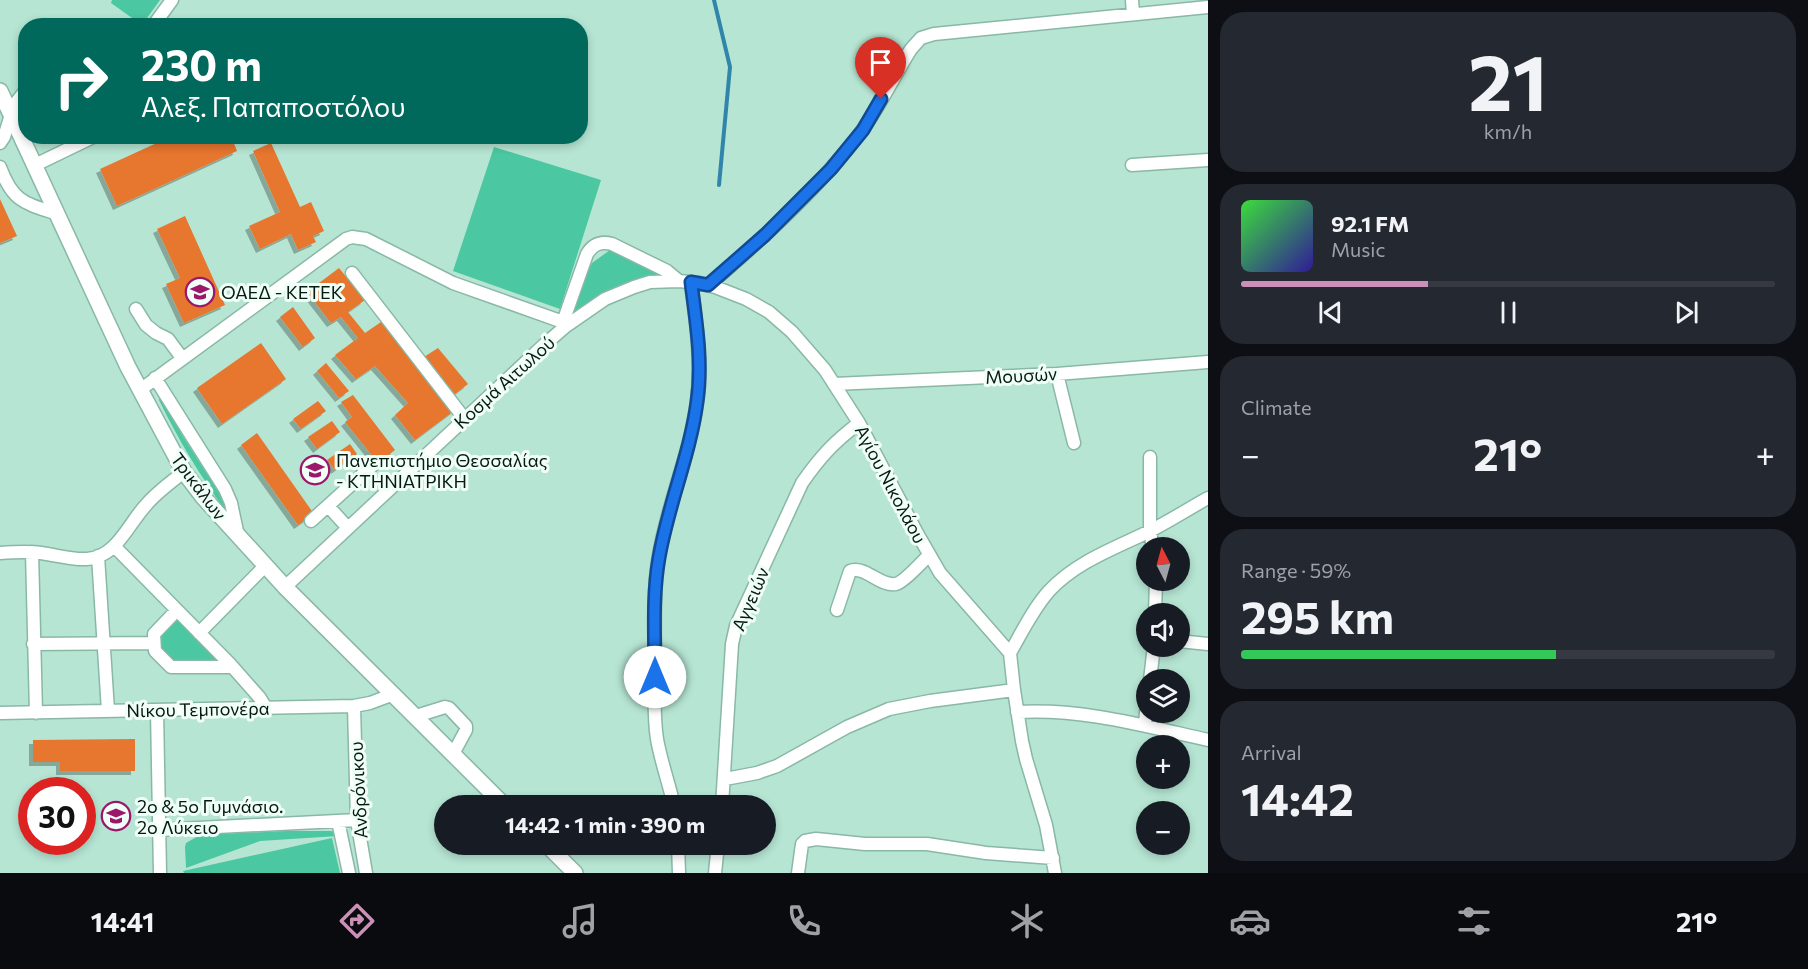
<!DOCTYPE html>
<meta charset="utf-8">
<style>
:root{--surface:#171b24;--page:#242831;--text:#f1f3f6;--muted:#9ea1a6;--line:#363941;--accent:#cb90b7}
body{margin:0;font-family:Commissioner,sans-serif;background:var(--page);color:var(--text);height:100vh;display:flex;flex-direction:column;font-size:22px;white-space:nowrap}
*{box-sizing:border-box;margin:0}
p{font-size:20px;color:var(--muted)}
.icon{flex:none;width:33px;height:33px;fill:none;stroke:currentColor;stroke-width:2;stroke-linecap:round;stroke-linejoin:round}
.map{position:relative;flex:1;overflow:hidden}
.side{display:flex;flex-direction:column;gap:12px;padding:12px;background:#0d0f14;width:600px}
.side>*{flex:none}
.top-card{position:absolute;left:18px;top:18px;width:570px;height:126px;border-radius:24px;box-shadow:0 3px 9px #0003;background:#00695c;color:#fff;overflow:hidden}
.needle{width:39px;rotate:354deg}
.buttons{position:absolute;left:1136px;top:537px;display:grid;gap:12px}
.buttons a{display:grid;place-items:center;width:54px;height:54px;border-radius:50%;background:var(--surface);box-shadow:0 3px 9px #0003;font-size:30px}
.speed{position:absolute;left:18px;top:777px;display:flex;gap:12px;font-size:30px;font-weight:700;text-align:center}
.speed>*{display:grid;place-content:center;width:78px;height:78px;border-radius:50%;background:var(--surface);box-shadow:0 3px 9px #0003;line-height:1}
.speed .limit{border:9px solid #d22;background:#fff;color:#111}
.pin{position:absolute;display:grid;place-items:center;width:51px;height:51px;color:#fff;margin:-62px -26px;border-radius:50% 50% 50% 0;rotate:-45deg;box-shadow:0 0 6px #0007}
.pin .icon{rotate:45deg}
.me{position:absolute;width:66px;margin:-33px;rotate:0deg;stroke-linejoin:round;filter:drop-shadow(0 0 4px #0008)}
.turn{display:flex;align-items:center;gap:21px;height:126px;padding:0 24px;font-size:27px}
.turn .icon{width:78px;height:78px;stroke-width:2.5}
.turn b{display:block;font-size:42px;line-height:51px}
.big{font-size:45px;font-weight:700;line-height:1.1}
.side .tile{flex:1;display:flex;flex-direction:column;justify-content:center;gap:9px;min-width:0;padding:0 21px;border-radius:24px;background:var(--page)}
.side .dial{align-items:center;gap:0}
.dial b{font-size:78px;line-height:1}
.song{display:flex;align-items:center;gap:18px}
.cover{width:72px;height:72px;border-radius:9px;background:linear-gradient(135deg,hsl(120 70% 55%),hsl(250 70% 35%))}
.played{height:6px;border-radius:3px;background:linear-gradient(90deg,var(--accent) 35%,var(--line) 35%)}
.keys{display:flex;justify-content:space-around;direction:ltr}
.heat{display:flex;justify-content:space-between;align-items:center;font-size:33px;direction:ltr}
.charge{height:9px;border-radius:4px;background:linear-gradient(90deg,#34c759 59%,var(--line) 0)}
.trip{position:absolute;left:434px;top:795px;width:342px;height:60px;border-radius:30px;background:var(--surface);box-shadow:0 3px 9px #0003;font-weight:700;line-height:60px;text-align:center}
.menu{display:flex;height:96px;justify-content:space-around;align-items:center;background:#090b0e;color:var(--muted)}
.menu .icon{width:42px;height:42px}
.menu .selected{color:var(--accent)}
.menu b{font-size:27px;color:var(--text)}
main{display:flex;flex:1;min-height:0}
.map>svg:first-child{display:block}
.green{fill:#4bc7a1}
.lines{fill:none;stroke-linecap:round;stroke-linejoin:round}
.stream{stroke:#3086aa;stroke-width:4}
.building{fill:#e7762d;filter:url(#shadow)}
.minor-casing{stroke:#89b8a6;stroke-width:15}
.major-casing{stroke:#89b8a6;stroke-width:18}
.minor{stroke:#fff;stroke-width:12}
.major{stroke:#fff;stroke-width:15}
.route-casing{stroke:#114b97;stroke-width:15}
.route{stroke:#1a73e8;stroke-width:10}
.labels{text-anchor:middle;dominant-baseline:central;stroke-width:6;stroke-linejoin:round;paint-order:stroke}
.poi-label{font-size:18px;fill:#071913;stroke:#f0fef8;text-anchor:start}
.street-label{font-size:18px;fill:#071913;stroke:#f0fef8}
</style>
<main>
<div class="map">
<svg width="1208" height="873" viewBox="0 0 1208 873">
<defs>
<filter id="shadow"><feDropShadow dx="-4" dy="4" stdDeviation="0" flood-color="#0004"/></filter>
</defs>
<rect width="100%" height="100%" fill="#b6e5d3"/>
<!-- green -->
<path class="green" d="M112,0h48l-18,25 -31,-22z
M494,147l107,33 -41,129 -107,-38z
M610,250h5l49,24 -30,6 -14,6 -46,26 11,-35 7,-14z
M163,395l19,40 42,65 4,10 -2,1c-26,-35 -48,-72 -67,-111v-3z
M179,612l51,53h-58l-15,-15 -1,-14z
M285,831h45l6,1 2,4 -78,5 -74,27 -1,-21 1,-4 14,-8z
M332,838l8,35h-156l-1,-2z"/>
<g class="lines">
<!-- stream -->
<path class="stream" d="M714,0l16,67 -11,118"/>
</g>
<!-- building -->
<path class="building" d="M172,136h59l6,15 -120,55 -17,-37z
M271,143l29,64 11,-5 13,29 -11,5 3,6 -18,8 -7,-16 -31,15 -11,-23 31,-14 -27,-61z
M0,199l17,37 -17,7z
M185,216l40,89 -41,18 -18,-39 14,-6 -23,-49z
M339,268l26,32 -17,12 17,21 16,-11 74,88 -40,30 -20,-25 13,-12 -33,-37 -19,13 -21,-24 23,-17 -17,-21 -10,6 -24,-31z
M293,307l22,31 -12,9 -23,-30z
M261,343l25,36 -64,45 -25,-36z
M438,348l30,36 -13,10 -31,-37z
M326,363l23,28 -10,7 -22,-27z
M353,395l42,55 -17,13 -33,-41 7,-5 -11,-15z
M318,401l8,10 -25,18 -8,-10z
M332,421l8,11 -23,17 -9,-12z
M257,433l57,81 -16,11 -57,-80z
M350,444l7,10 -22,16 -8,-10z
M135,739v32h-75v-9h-27v-22z"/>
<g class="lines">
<!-- minor casing -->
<g class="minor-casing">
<path id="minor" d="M1132,0l1,14
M153,26l19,-26
M0,143l4,-6 10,-32 12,-15
M35,165l60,-29
M1132,165l76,-5
M0,167c13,35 24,36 58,47
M352,273l112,145
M709,285c53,-46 109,-96 152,-153 19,-26 33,-56 50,-83l10,-11 13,-4 274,-27
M136,309l10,16 10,8 12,6 14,19
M566,326l-3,-4 24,-68c6,-10 14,-13 25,-10l55,27 12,10
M1057,374l17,69
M155,378l70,111 6,14 7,33
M834,384l223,-10 151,-12
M140,390l206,-151 6,-2 14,2 87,44 110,39
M1150,457v74l3,17
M328,506l20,22
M311,521l62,-56
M114,546l116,118 30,34 6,10
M32,552l4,161
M0,553c14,-1 28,-2 41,0 15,2 31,7 46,6 30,-2 41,-35 59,-54 11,-13 25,-23 38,-33
M98,556l10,155
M285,587l259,-242 22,-19 39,-27 29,-12 16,-5 29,-1 20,2 16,4 31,12 23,13 23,20 33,38 34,53 58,110 23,40 70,80 4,37 8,51 4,18 20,66 9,48
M177,610l-23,24 1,17 16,16h61
M837,610l13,-39c15,-6 30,16 46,13 8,-2 26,-22 33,-29
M1155,614l1,-34
M199,633l66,-67
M1179,641l29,3
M33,644l121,-1
M1010,653c12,-21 23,-44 39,-62 27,-29 64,-42 99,-59 20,-10 40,-23 60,-34
M1150,680l4,-34
M354,706l3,114 9,53
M157,710l3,163
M1017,712c65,-4 128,14 191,28
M0,713l354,-7 16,-3 24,-9
M416,716l29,-9 4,1 17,18v4l-13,24
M1145,725l1,-13
M725,779l32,-6 20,-7 70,-39 42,-18 41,-8 84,-11
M674,806c-5,-23 -13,-44 -17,-67 -4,-25 -2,-52 -2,-78 0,-33 -2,-67 3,-100 8,-55 32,-105 39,-160 5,-39 -1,-80 -6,-118
M722,806l10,-162 4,-18 66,-143c18,-26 32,-41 57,-60
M338,821l11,52
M159,830l198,-10
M678,844l1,29
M715,873l3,-29
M798,873l4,-29 3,-3 11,-2 49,5h62l59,9 67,5"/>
</g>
<!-- major casing -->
<g class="major-casing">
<path id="major" d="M0,91l128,276 56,105 19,25 82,90 220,219
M546,844l29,29"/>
</g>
<!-- minor -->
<use href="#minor" class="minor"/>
<!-- major -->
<use href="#major" class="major"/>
</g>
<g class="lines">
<!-- route casing -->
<g class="route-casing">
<path id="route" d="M655,677c0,-39 -3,-80 4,-119 9,-53 31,-103 38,-156 6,-40 -1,-81 -6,-120l17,3 57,-50 66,-66 32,-39 18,-31"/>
</g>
<!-- route -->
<use href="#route" class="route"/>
</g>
<!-- icons -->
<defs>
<g id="school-ring" transform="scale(1.5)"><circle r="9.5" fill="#f0fef8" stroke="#9c1769" stroke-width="1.5"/><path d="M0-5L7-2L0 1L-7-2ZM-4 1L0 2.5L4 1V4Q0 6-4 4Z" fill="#9c1769"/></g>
<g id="university-ring" transform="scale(1.5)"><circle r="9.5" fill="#f0fef8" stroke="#9c1769" stroke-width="1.5"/><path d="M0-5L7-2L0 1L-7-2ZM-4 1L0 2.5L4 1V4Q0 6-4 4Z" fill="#9c1769"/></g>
</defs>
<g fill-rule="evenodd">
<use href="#school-ring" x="200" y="292"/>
<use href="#university-ring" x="315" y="470"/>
<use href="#school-ring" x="116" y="816"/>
</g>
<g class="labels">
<!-- poi labels -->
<g class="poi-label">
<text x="221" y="292">ΟΑΕΔ - ΚΕΤΕΚ</text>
<text x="336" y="460">Πανεπιστήμιο Θεσσαλίας<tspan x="336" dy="21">- ΚΤΗΝΙΑΤΡΙΚΗ</tspan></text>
<text x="137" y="806">2ο &amp; 5ο Γυμνάσιο.<tspan x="137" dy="21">2ο Λύκειο</tspan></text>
</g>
<!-- street labels -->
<g class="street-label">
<text transform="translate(1021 375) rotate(-3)">Μουσών</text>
<text transform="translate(504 382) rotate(-42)">Κοσμά Αιτωλού</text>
<text transform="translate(891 484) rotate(62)">Αγίου Νικολάου</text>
<text transform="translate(199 486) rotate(53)">Τρικάλων</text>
<text transform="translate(750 599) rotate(-67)">Αγγειών</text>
<text transform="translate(198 709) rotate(-1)">Νίκου Τεμπονέρα</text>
<text transform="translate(358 790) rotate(-93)">Ανδρόνικου</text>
</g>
</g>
</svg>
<div class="buttons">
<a><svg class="needle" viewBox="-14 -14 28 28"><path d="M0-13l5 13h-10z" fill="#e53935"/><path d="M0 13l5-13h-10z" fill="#9ea1a6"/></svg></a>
<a><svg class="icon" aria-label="sound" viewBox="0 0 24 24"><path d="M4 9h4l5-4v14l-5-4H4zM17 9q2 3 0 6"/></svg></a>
<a><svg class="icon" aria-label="layers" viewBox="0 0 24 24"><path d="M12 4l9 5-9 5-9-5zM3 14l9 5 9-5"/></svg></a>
<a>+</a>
<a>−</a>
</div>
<div class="speed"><div class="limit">30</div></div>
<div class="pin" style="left:881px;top:99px;background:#d93025"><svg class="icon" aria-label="arrive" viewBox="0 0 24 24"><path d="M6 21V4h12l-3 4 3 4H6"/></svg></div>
<svg class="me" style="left:655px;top:677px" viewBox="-20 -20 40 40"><circle r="19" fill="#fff"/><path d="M0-13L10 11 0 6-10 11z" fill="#1a73e8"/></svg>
<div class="trip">14:42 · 1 min · 390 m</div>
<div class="top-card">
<div class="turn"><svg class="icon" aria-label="right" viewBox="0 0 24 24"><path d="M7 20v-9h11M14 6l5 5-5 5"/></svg><div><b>230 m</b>Αλεξ. Παπαποστόλου</div></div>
</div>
</div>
<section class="side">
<div class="tile dial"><b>21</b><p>km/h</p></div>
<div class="tile">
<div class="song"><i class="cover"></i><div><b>92.1 FM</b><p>Music</p></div></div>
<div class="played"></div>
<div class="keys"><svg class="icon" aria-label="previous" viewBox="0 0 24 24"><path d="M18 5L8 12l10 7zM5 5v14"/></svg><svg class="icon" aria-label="pause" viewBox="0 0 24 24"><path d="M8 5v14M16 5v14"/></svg><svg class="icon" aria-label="next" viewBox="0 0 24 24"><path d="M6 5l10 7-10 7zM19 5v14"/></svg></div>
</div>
<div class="tile"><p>Climate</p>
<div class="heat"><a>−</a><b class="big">21°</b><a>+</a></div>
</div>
<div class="tile"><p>Range · 59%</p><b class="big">295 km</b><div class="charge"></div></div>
<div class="tile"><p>Arrival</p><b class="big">14:42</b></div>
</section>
</main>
<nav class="menu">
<b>14:41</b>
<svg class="icon selected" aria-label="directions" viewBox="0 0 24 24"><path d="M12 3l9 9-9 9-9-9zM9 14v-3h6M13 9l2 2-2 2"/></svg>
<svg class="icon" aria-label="music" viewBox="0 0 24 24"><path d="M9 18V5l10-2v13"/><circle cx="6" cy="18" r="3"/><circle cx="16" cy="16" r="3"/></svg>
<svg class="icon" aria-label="phone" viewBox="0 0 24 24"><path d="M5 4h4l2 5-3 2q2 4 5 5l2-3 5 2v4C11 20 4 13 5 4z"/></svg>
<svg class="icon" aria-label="climate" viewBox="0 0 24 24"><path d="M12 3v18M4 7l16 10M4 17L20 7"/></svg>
<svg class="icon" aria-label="car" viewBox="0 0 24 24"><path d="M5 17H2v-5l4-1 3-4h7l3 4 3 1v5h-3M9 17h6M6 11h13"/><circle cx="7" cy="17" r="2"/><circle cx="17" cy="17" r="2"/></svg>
<svg class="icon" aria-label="filters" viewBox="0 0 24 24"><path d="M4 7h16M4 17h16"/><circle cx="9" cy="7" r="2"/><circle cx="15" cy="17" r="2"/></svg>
<b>21°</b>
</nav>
